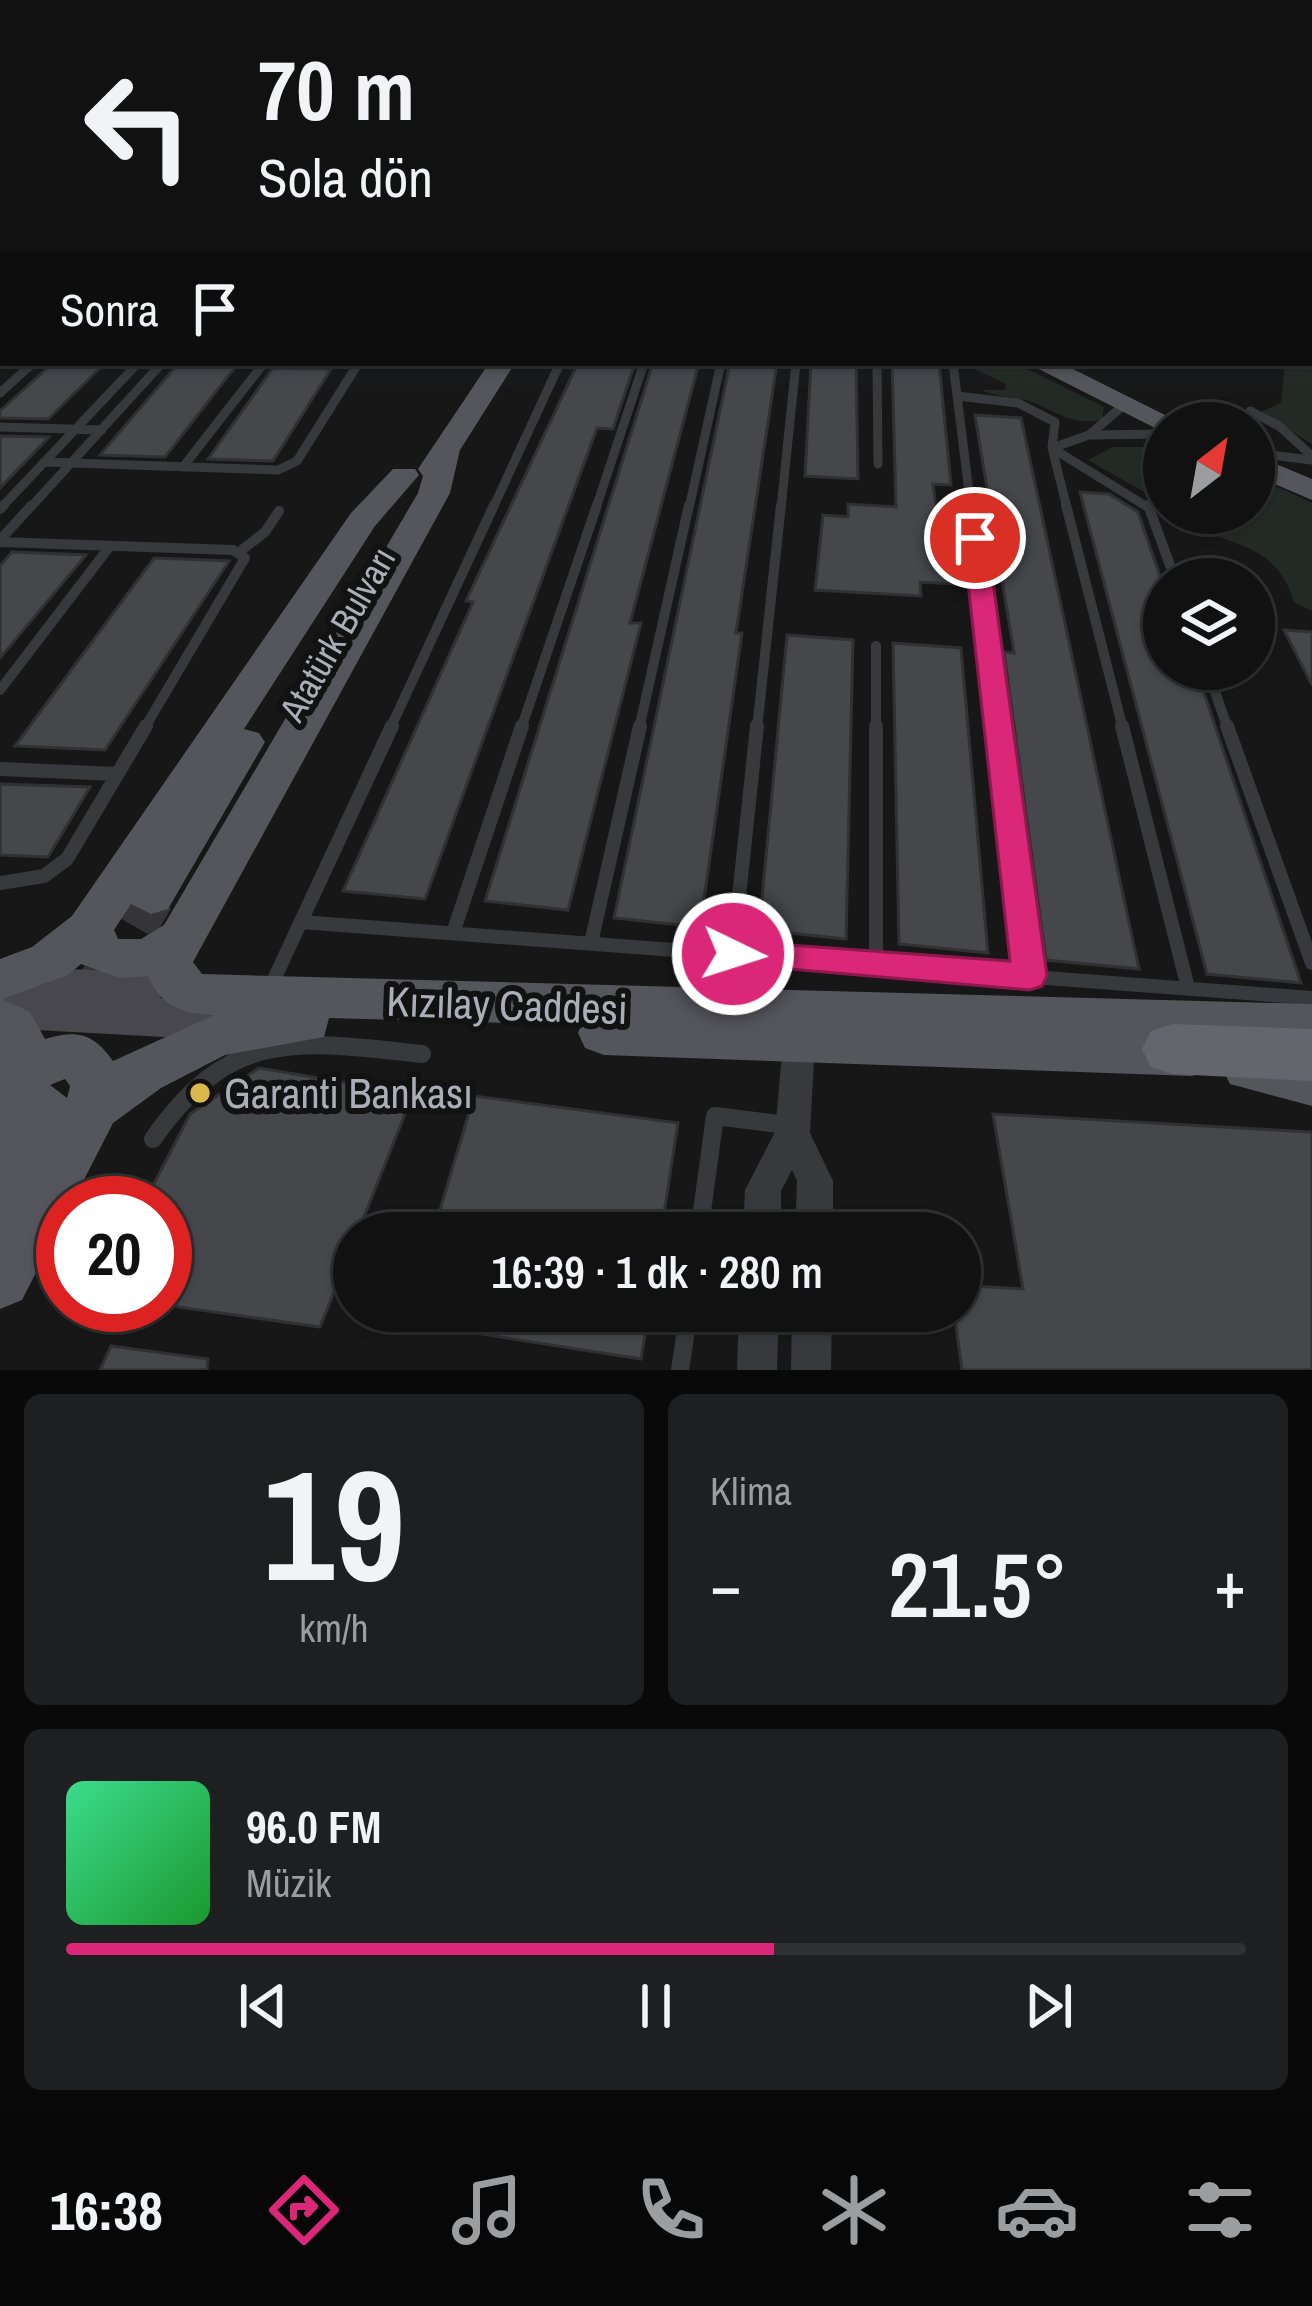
<!DOCTYPE html>
<html lang="tr">
<meta charset="utf-8">
<style>
:root{--surface:#111112;--page:#1e1f20;--text:#f1f3f6;--muted:#9c9d9f;--line:#303132;--accent:#db2777}
body{margin:0;font-family:"Archivo Narrow",sans-serif;background:var(--page);color:var(--text);height:100vh;display:flex;flex-direction:column;font-size:45px;white-space:nowrap}
*{box-sizing:border-box;margin:0}
p{font-size:39px;color:var(--muted)}
.icon{flex:none;width:66px;height:66px;fill:none;stroke:currentColor;stroke-width:2;stroke-linecap:round;stroke-linejoin:round}
.map{position:relative;height:1370px;overflow:hidden}
.side{display:flex;flex-direction:column;gap:24px;padding:24px;background:#09090a;flex:1}
.side>*{flex:none}
.hud{position:absolute;left:0px;top:0px;width:1314px;height:366px;box-shadow:0 3px 9px #0004,0 0 0 3px var(--line);background:#111112;color:var(--text);overflow:hidden}
.needle{width:78px;rotate:31deg}
.tools{position:absolute;left:1143px;top:402px;display:grid;gap:24px}
.tools a{display:grid;place-items:center;width:132px;height:132px;border-radius:50%;background:var(--surface);box-shadow:0 3px 9px #0004,0 0 0 3px var(--line);font-size:60px}
.speed{position:absolute;left:36px;top:1176px;display:flex;gap:24px;font-size:60px;font-weight:700;text-align:center}
.speed>*{display:grid;place-content:center;width:156px;height:156px;border-radius:50%;background:var(--surface);box-shadow:0 3px 9px #0004,0 0 0 3px var(--line);line-height:1}
.speed .limit{border:18px solid #d22;background:#fff;color:#111}
.pin{position:absolute;display:grid;place-items:center;width:102px;height:102px;color:#fff;margin:-51px;border:6px solid #fff;border-radius:50%;box-shadow:0 3px 12px #0007}
.me{position:absolute;width:132px;margin:-66px;rotate:94deg;stroke-linejoin:round;filter:drop-shadow(0 0 9px #0008)}
.turn{display:flex;align-items:center;gap:42px;height:252px;padding:0 60px;font-size:54px}
.turn .icon{width:156px;height:156px;stroke-width:2.5}
.turn b{display:block;font-size:84px;line-height:102px}
.then{display:flex;align-items:center;height:114px;padding:0 60px;background:#0003;gap:24px;font-size:45px}
.big{font-size:90px;font-weight:600;line-height:1.1}
.side .tile{flex:1;display:flex;flex-direction:column;justify-content:center;gap:18px;min-width:0;padding:0 42px;border-radius:18px;background:var(--page)}
.side .dial{align-items:center;gap:0}
.dial b{font-size:156px;line-height:1}
.song{display:flex;align-items:center;gap:36px}
.cover{width:144px;height:144px;border-radius:18px;background:linear-gradient(135deg,hsl(150 70% 55%),hsl(130 70% 35%))}
.played{height:12px;border-radius:6px;background:linear-gradient(90deg,var(--accent) 60%,var(--line) 60%)}
.keys{display:flex;justify-content:space-around;direction:ltr}
.heat{display:flex;justify-content:space-between;align-items:center;font-size:66px;direction:ltr}
.side .tiles{flex:1;display:grid;gap:24px;grid-template-columns:1fr 1fr}
.tile:last-child{grid-column:span 2}
.trip{position:absolute;left:333px;top:1212px;width:648px;height:120px;border-radius:60px;background:var(--surface);box-shadow:0 3px 9px #0004,0 0 0 3px var(--line);font-weight:600;line-height:120px;text-align:center}
.menu{display:flex;height:192px;justify-content:space-around;align-items:center;background:#070707;color:var(--muted)}
.menu .icon{width:84px;height:84px}
.menu .on{color:var(--accent)}
.menu b{font-size:54px;color:var(--text)}
.map>svg:first-child{display:block}
.green{fill:#232a25}
.building{fill:#46474b;stroke:#313134;stroke-width:3}
.lines{fill:none;stroke-linecap:round;stroke-linejoin:round}
.primary-tunnel{stroke:#353538;stroke-width:46;stroke-dasharray:46 22;stroke-linecap:butt}
.lane-far3{stroke:#38393d;stroke-width:9}
.lane-far2{stroke:#38393d;stroke-width:10}
.lane-far1{stroke:#38393d;stroke-width:14}
.lane{stroke:#38393d;stroke-width:18}
.street{fill:#38393d;fill-rule:evenodd}
.secondary{fill:#47474d;fill-rule:evenodd}
.primary{fill:#55555c;fill-rule:evenodd}
.highway{fill:#65666d;fill-rule:evenodd}
.route{fill:#db2777;stroke:#8e194d;stroke-width:3}
.poi-dot{fill:#dcb84c;stroke:#121213;stroke-width:4.5}
.labels{text-anchor:middle;dominant-baseline:central;stroke-width:12;stroke-linejoin:round;paint-order:stroke}
.street-label{font-size:36px;fill:#abadb7;stroke:#121213}
.near-street-label{font-size:42px;fill:#abadb7;stroke:#121213}
.near-poi-label{font-size:42px;fill:#abadb7;stroke:#121213;text-anchor:start}
</style>
<div class="map">
<svg width="1312" height="1370" viewBox="0 0 1312 1370">
<rect width="100%" height="100%" fill="#171718"/>
<!-- green -->
<path class="green" d="M1312,288v156l-51,-32 20,-9 4,-40h26z
M962,363h53l89,44 -2,13c-31,6 -45,-9 -73,-19 -15,-5 -32,-3 -47,-11h23l1,-6z
M1113,447h51v56l-76,-43z
M1254,476l58,27v108l-18,-9c-21,-69 -77,-54 -129,-88l89,-1z"/>
<!-- building -->
<path class="building" d="M53,363l51,1 -56,55 -48,-1v-7z
M578,363h57l-22,66 -16,-1 -172,471 -82,-8 130,-289 -7,-1z
M653,363h46l-69,260h11l-73,287 -83,-9z
M730,363h47l-41,270h6l-42,294 -86,-9z
M811,363h45l2,116 -53,-3z
M892,363h47l12,122 -18,-1 11,81 6,1 2,18 -32,-2 1,14 -106,-6 8,-75 25,2v-13l48,3z
M178,364l58,2 -71,91 -65,-2z
M273,368l58,1 -58,92 -65,-2z
M975,415l46,3 118,551 -93,-9 -42,-308 10,1z
M0,436l49,1 -49,51z
M1080,492l29,2 29,18 26,76v81h32l105,314 -94,-9z
M12,552l74,3 -86,103v-92z
M154,558l75,3 -124,189 -90,-4z
M1284,630l28,2v53z
M787,635l66,5 -7,299 -87,-9z
M893,643l68,5 27,305 -89,-9z
M0,784l90,3 -42,70 -48,-2z
M259,1068l154,26 -93,233 -155,-22v-102h-21l46,-89z
M474,1096l204,27 -17,110h-228z
M993,1114l319,18v238h-350l-8,-59h6v-26l63,4z
M397,1311h252l-8,48 -244,-38z
M111,1346l97,13 -1,11h-107z"/>
<g class="lines">
<!-- primary-tunnel -->
<path class="primary-tunnel" d="M100,985l51,-88"/>
<!-- lane-far3 -->
<path class="lane-far3" d="M877,363l1,101
M953,363l18,145
M0,393l33,-30
M957,396l61,7 37,19 -3,26 15,60
M1250,411l29,15 33,30
M0,427l102,3
M1091,435l73,-1
M1052,448l97,60
M1052,448l37,-13 36,-31
M1261,454l51,6
M44,462l234,8 19,-9 59,-94 -9,-4
M183,467l81,-104
M1,508l137,-145
M30,508l132,-145
M493,508l67,-145
M596,508l48,-145
M689,508l32,-145
M781,508l15,-145"/>
<!-- lane-far2 -->
<path class="lane-far2" d="M971,505l28,224
M1066,505l57,224
M1148,505l27,74
M0,509l4,-4
M0,540l32,-35
M0,542l233,8 12,8 -101,171
M238,553l27,-21 14,-21
M876,646v83
M1207,669l21,60
M0,690l110,-144
M390,729l104,-224
M521,729l76,-224
M639,729l50,-224
M757,729l24,-224"/>
<!-- lane-far1 -->
<path class="lane-far1" d="M876,726v239
M999,726l31,250
M1122,726l66,262
M1227,726l85,237
M0,769l117,5
M0,883l44,-7 23,-17 79,-133
M301,922l1011,76
M453,933l69,-207
M591,943l49,-217
M733,954l24,-228
M270,988l122,-262"/>
<!-- lane -->
<path class="lane" d="M153,1139c79,-113 145,-98 269,-85
M699,1233l16,-117 72,9
M680,1370l9,-59"/>
<!-- street -->
<path class="street" d="M1312,229v9h-1v-9z
M799,1030l12,3 4,10 -5,90 23,48v52h-38l2,-52 -5,-11 -11,21v42h-38l2,-43 30,-58 8,-89 4,-10z
M739,1311h40l-2,59h-40z
M792,1311h40l-1,59h-40z"/>
<!-- secondary -->
<path class="secondary" d="M0,333l3,1v14l-3,-1z
M0,966l140,6 17,6 7,13 -4,7 111,10 7,14 -7,14 -17,6 -254,-14z"/>
<!-- primary -->
<path class="primary" d="M489,363h26l-55,87 -10,43 -257,469 9,12 1110,30v42l-98,-2 5,10 -8,16 -19,6 -588,-21 -19,-7 -7,-15 3,-8 -252,-7 -5,19 -99,18 -64,33 -48,35 -41,80h-9v17l-41,80 -22,9v-350l32,-12 40,-31 279,-403 42,-44h22l4,6 -44,51 -131,203 15,4 6,9 -97,167 -17,5 -20,-10 -17,26 4,9h23l23,-14 254,-432 5,-17 -5,-7zM81,964l39,14 28,-2c13,30 34,38 66,39l-101,46c-19,-27 -35,-32 -68,-22l-15,-27 -28,-13 66,-24zM65,1079l5,7 -3,12 -17,-13z
M1027,363h34l120,60 -24,6z
M1254,455l58,24v21l-58,-25z
M1249,1045l63,15v46l-82,-22 -8,-16 8,-16z"/>
<!-- highway -->
<path class="highway" d="M1173,1024l139,5v52l-139,-7 -22,-7 -9,-18 9,-18z"/>
</g>
<!-- sky -->
<linearGradient id="sky" x2="0" y2="1"><stop stop-color="#0d0d0d"/><stop offset="0.51" stop-color="#363c48"/><stop offset="1" stop-color="#363c48" stop-opacity="0"/></linearGradient>
<rect width="1312" height="389" fill="url(#sky)"/>
<!-- route -->
<path class="route" d="M975,531l12,7 60,438 -5,10 -12,4 -309,-27 -6,-9 6,-9 12,-4 277,20 -47,-423z"/>
<!-- markers -->
<circle class="poi-dot" cx="200" cy="1093" r="12"/>
<g class="labels">
<!-- street labels -->
<g class="street-label">
<text transform="translate(337 634) rotate(-60)">Atatürk Bulvarı</text>
</g>
<!-- near-street labels -->
<g class="near-street-label">
<text transform="translate(507 1005) rotate(2)">Kızılay Caddesi</text>
</g>
<!-- near-poi labels -->
<g class="near-poi-label">
<text x="224" y="1093">Garanti Bankası</text>
</g>
</g>
</svg>
<div class="tools">
<a><svg class="needle" viewBox="-14 -14 28 28"><path d="M0-13l5 13h-10z" fill="#e53935"/><path d="M0 13l5-13h-10z" fill="#9c9d9f"/></svg></a>
<a><svg class="icon" aria-label="layers" viewBox="0 0 24 24"><path d="M12 4l9 5-9 5-9-5zM3 14l9 5 9-5"/></svg></a>
</div>
<div class="speed"><div class="limit">20</div></div>
<div class="pin" style="left:975px;top:538px;background:#d93025"><svg class="icon" aria-label="arrive" viewBox="0 0 24 24"><path d="M6 21V4h12l-3 4 3 4H6"/></svg></div>
<svg class="me" style="left:733px;top:954px" viewBox="-20 -20 40 40"><circle r="17" fill="#db2777" stroke="#fff" stroke-width="3"/><path d="M0-11L8 9 0 5-8 9z" fill="#fff"/></svg>
<div class="trip">16:39 · 1 dk · 280 m</div>
<div class="hud">
<div class="turn"><svg class="icon" aria-label="left" viewBox="0 0 24 24"><path d="M17 20v-9H6M10 6l-5 5 5 5"/></svg><div><b>70 m</b>Sola dön</div></div>
<div class="then">Sonra<svg class="icon" aria-label="arrive" viewBox="0 0 24 24"><path d="M6 21V4h12l-3 4 3 4H6"/></svg></div>
</div>
</div>
<section class="side">
<div class="tiles">
<div class="tile dial"><b>19</b><p>km/h</p></div>
<div class="tile"><p>Klima</p>
<div class="heat"><a>−</a><b class="big">21.5°</b><a>+</a></div>
</div>
<div class="tile">
<div class="song"><i class="cover"></i><div><b>96.0 FM</b><p>Müzik</p></div></div>
<div class="played"></div>
<div class="keys"><svg class="icon" aria-label="previous" viewBox="0 0 24 24"><path d="M18 5L8 12l10 7zM5 5v14"/></svg><svg class="icon" aria-label="pause" viewBox="0 0 24 24"><path d="M8 5v14M16 5v14"/></svg><svg class="icon" aria-label="next" viewBox="0 0 24 24"><path d="M6 5l10 7-10 7zM19 5v14"/></svg></div>
</div>
</div>
</section>
<nav class="menu">
<b>16:38</b>
<svg class="icon on" aria-label="directions" viewBox="0 0 24 24"><path d="M12 3l9 9-9 9-9-9zM9 14v-3h6M13 9l2 2-2 2"/></svg>
<svg class="icon" aria-label="music" viewBox="0 0 24 24"><path d="M9 18V5l10-2v13"/><circle cx="6" cy="18" r="3"/><circle cx="16" cy="16" r="3"/></svg>
<svg class="icon" aria-label="phone" viewBox="0 0 24 24"><path d="M5 4h4l2 5-3 2q2 4 5 5l2-3 5 2v4C11 20 4 13 5 4z"/></svg>
<svg class="icon" aria-label="climate" viewBox="0 0 24 24"><path d="M12 3v18M4 7l16 10M4 17L20 7"/></svg>
<svg class="icon" aria-label="car" viewBox="0 0 24 24"><path d="M5 17H2v-5l4-1 3-4h7l3 4 3 1v5h-3M9 17h6M6 11h13"/><circle cx="7" cy="17" r="2"/><circle cx="17" cy="17" r="2"/></svg>
<svg class="icon" aria-label="filters" viewBox="0 0 24 24"><path d="M4 7h16M4 17h16"/><circle cx="9" cy="7" r="2"/><circle cx="15" cy="17" r="2"/></svg>
</nav>
